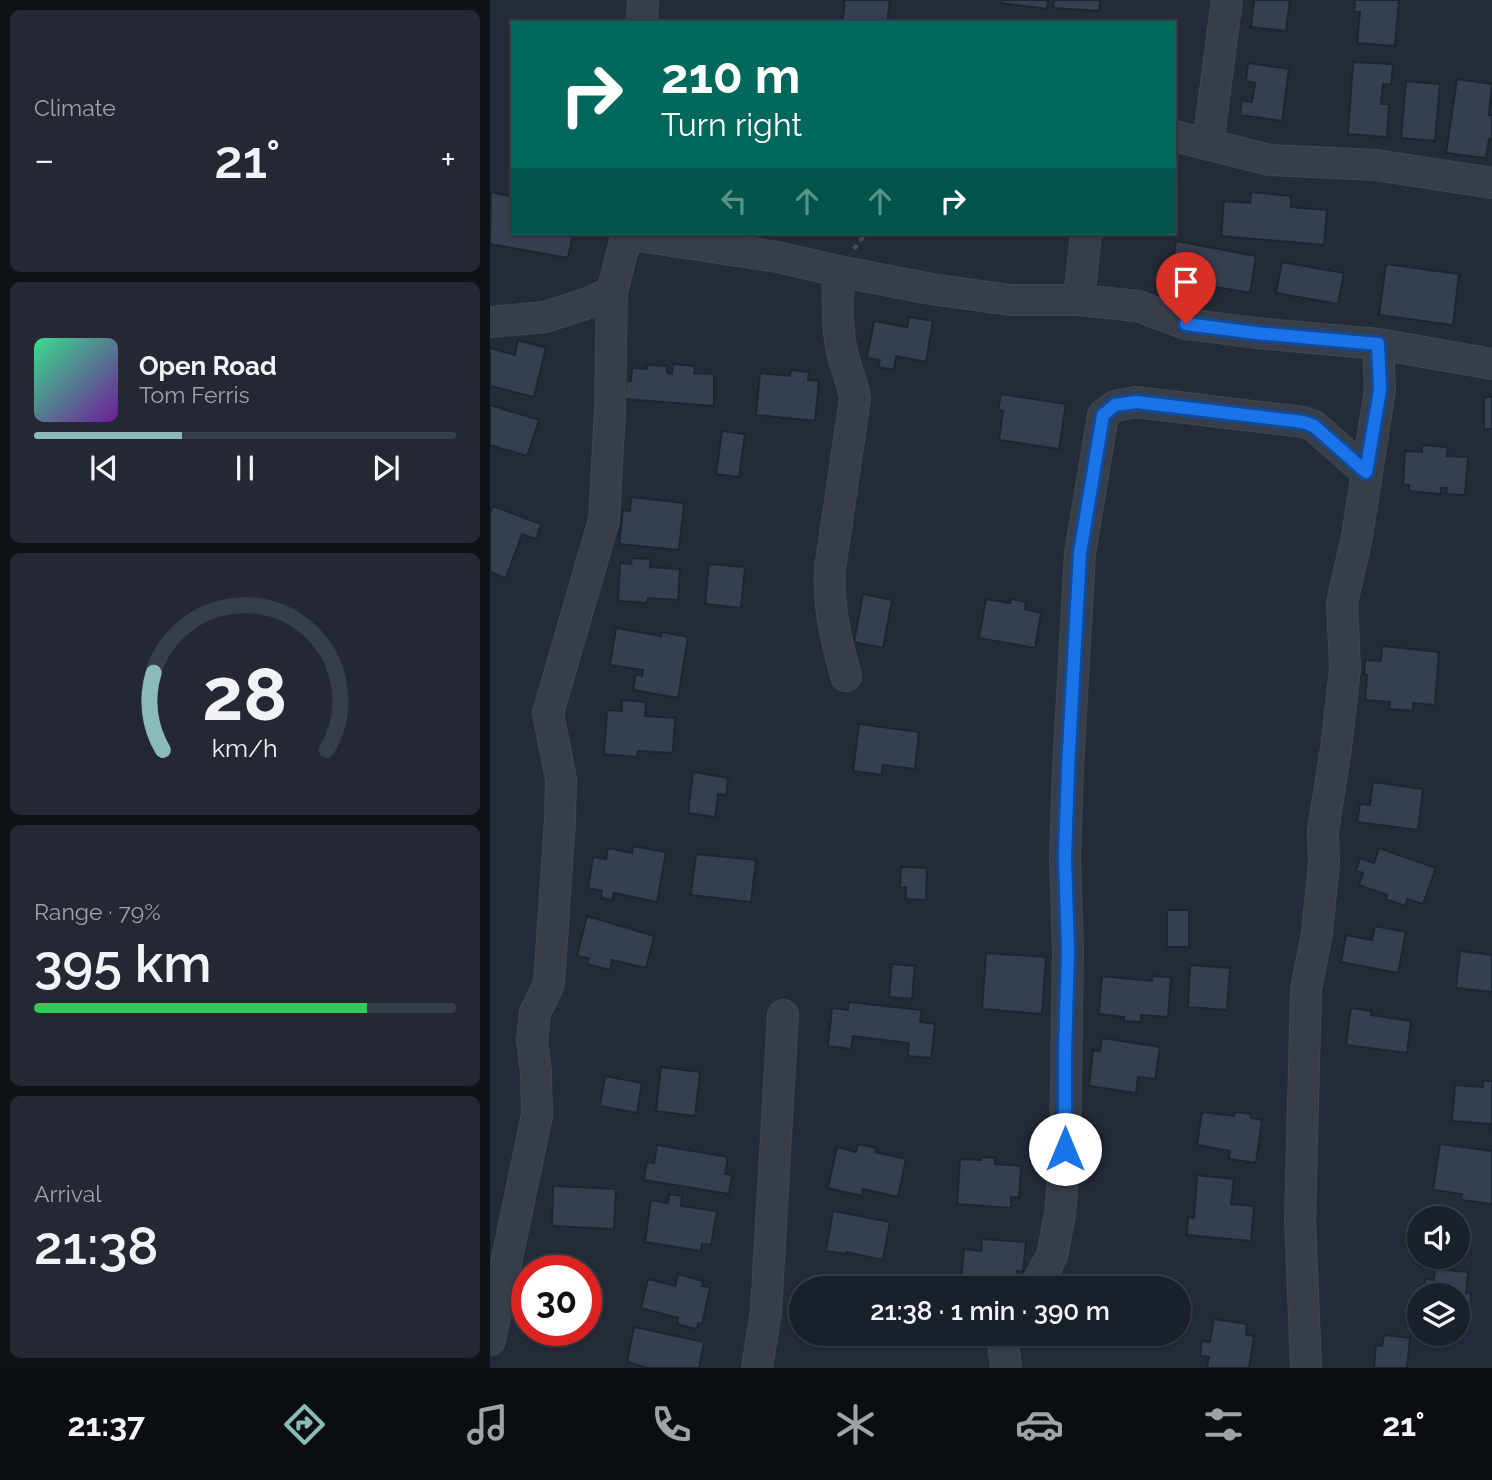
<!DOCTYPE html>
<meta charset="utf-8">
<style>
:root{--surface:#1a202a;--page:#232832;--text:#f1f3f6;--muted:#9fa3a8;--line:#383e47;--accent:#8bbbb9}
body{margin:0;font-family:Raleway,sans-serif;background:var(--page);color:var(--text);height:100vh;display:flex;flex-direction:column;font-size:26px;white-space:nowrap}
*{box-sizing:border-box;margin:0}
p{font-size:23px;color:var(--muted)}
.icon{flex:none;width:38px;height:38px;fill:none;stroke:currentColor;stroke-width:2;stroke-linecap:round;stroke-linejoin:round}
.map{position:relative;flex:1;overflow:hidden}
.sheet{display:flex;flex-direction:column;gap:10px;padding:10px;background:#0e1217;width:490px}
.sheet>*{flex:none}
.top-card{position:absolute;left:21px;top:21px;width:665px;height:214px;border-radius:0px;box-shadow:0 2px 5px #0004,0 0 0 2px var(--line);background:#00695c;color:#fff;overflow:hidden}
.tools{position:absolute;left:917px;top:1206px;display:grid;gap:14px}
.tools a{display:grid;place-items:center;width:63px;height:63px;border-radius:50%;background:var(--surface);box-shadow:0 2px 5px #0004,0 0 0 2px var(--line);font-size:35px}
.speed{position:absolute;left:21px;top:1255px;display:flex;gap:14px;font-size:35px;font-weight:700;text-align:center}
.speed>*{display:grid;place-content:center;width:91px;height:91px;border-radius:50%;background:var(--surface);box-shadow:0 2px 5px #0004,0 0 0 2px var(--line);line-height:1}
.speed .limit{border:10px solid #d22;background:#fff;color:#111}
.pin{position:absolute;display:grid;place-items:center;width:60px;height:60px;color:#fff;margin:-72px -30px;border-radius:50% 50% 50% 0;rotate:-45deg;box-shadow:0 0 7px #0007}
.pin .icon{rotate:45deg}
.me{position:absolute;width:77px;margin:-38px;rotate:0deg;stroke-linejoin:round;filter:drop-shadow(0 0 5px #0008)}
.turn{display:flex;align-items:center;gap:24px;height:147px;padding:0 35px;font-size:32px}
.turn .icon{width:91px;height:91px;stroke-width:2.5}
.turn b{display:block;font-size:49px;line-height:60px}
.lanes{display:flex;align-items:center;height:66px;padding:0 35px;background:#0003;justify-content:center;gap:35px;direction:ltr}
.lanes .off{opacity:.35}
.big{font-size:52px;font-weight:600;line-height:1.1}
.sheet .widget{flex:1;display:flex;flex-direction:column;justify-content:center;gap:10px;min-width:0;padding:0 24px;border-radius:10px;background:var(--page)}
.sheet .dial{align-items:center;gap:0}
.dial svg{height:182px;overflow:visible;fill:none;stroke:var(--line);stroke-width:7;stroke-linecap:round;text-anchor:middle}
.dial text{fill:var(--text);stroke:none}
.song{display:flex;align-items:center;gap:21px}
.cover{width:84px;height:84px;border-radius:10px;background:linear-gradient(135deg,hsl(150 70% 55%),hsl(280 70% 35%))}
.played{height:7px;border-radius:4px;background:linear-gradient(90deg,var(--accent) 35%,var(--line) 35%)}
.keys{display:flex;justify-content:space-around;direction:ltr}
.heat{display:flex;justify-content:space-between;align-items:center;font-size:38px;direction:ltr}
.charge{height:10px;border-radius:5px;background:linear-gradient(90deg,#34c759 79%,var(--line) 0)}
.trip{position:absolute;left:299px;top:1276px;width:402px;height:70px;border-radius:35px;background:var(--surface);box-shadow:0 2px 5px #0004,0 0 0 2px var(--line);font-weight:600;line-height:70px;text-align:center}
.tabs{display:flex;height:112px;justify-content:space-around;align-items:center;background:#0a0d11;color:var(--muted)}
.tabs .icon{width:49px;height:49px}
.tabs .active{color:var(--accent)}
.tabs b{font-size:32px;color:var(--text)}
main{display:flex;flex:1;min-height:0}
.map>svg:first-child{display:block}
.building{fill:#353f4f;stroke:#1e2530;stroke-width:2}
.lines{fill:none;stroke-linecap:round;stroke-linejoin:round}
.minor-casing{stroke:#404752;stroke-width:32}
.path{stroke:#3e4f52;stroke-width:4.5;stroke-dasharray:5 5;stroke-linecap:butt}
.minor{stroke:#373d49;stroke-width:30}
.route-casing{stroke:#114b97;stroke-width:18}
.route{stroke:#1a73e8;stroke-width:12}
</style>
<main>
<section class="sheet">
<div class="widget"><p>Climate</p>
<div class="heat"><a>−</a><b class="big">21°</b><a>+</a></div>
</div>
<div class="widget">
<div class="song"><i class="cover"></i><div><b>Open Road</b><p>Tom Ferris</p></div></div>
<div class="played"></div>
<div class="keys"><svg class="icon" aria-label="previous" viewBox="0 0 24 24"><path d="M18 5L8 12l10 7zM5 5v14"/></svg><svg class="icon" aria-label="pause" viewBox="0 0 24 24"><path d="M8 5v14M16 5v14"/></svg><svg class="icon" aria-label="next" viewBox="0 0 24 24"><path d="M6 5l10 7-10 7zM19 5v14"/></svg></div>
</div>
<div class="widget dial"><svg viewBox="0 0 100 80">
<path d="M14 69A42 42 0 1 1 86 69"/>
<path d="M14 69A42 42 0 0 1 10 35" stroke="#8bbbb9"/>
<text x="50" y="56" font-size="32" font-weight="700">28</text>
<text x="50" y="72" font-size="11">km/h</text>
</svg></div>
<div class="widget"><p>Range · 79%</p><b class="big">395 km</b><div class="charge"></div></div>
<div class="widget"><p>Arrival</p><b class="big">21:38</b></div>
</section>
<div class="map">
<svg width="1002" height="1368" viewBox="0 0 1002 1368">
<rect width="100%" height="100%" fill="#232b38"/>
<!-- building -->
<path class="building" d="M355,0h45l-3,23h-45z
M511,0h47l-1,9 -46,-6z
M564,0h46l-1,11 -46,-3z
M764,0h36l-4,31 -35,-4z
M865,0h44l-4,46 -38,-3 3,-31h-6z
M863,62l40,2 -2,21 -8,-1 -2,20h8l-2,33 -39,-3z
M758,63l41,6 -7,52 -42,-6 2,-15 10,2 3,-19 -9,-2z
M967,79l35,5 -3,31h3v25l-3,-1 -3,19 -40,-5z
M916,81l34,3 -5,57 -34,-3z
M684,173l4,1 -4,49z
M1,192l22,5v36h60l-5,25 -78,-14z
M761,192l40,4v11l36,3 -3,35 -103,-9 3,-35 26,2z
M686,241l80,15 -6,37 -80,-14z
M792,262l62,11 -6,31 -62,-11z
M896,264l73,10 -6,51 -74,-10z
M419,317l24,4 -7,41 -30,-6 -2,14 -16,-3 2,-7 -13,-2 7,-37 33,6z
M28,340l28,8 -12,49 -44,-11v-38l25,7z
M183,364l22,2 -1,7 20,1v32l-89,-7 1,-18h5l1,-13 15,1v-4l20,1v7l5,1z
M301,370l18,2 -1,8 11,1 -4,40 -59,-6 4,-42 30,3z
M511,394l65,10 -7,45 -60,-9 4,-29 -5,-1z
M994,397h8v32h-8z
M0,405l49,15 -12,36 -37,-11z
M232,431l23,3 -6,43 -23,-3z
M932,445l26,2 -1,9 21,1 -3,38 -19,-1 1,-6h-6v6l-32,-3v-6l-6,-1 2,-33 17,1z
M141,497l53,6 -5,47 -60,-6 4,-34 7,1z
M3,506l48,18 -5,15 -14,-5 -16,44 -16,-6v-58z
M142,558l18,1v8l30,2 -2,31 -30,-2 -1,5 -29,-2 2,-38 11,1z
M219,564l36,3 -4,41 -36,-4z
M373,594l29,6 -9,48 -29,-6z
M496,599l24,4 1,-4 15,3 -1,7 16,4 -6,35 -56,-10z
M126,628l45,8v-4l27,5 -10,61 -45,-8 3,-16 6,2 1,-6 -33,-5z
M892,646l57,6 -4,53 -22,-2v8l-24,-2 1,-7 -25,-2 2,-25h-3l1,-15 16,1z
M132,700l24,2 -1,14 30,2 -2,35 -35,-2 -1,6 -33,-3 3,-44 15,1z
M369,724l60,8 -4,37 -32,-4 -1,10 -29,-4z
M203,772l35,6 -2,17 -8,-1 -3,23 -27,-4z
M883,782l50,7 -5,41 -61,-8 3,-18 10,1z
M143,846l33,6 -9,50 -43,-9 -2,7 -11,-2 1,-7 -14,-3 5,-31 13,2 2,-11 24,5z
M889,848l57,20 -13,36 -16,-5 -2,7 -19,-7 1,-4 -28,-10 4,-12 -7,-2 4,-13 14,5z
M206,854l60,6 -5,42 -60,-7z
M411,867l26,1 -1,32 -20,-1v-12l-6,1z
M677,910h22v37h-22z
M97,916l67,20 -8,32 -34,-8 -2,10 -23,-6 2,-6 -12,-2z
M885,926l31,6 -8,41 -57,-11 5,-27 26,5z
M970,951l32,4v37l-36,-4z
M496,953l60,4 -4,57 -60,-5z
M402,964l23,2 -3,33 -23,-2z
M700,965l40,3 -3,42 -39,-3z
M612,976l50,5 1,-5 18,1 -3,40 -27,-2v7l-17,-1v-4l-25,-3z
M359,1002l73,8 -2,12 15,2 -4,34 -23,-2 1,-13 -56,-7 -2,13 -23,-3 4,-38 16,2z
M861,1008l21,3 -1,4 40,6 -4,32 -61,-8z
M612,1038l58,9 -5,32 -17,-2 -2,16 -47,-7 4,-36 7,1z
M171,1067l39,5 -5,44 -39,-5z
M115,1076l37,7 -5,30 -37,-7z
M993,1081h9v50h-2v-7l-38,-3 3,-36 28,2z
M712,1112l32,4 1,-4 16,2v4l11,2 -6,43 -27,-4 1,-8 -33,-6z
M368,1144l18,4 -1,4 31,7 -8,38 -35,-8 -1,7 -34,-8 9,-41 19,5z
M950,1144l52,7v53l-31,-4 1,-6 -29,-4z
M167,1145l71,12 -3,17 7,1 -3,19 -85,-14 3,-18 7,1z
M491,1157l14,1v6l26,2 -2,32 -8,-1v11l-54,-4 3,-45 21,1z
M707,1175l37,4 -3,25 23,2 -3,35 -64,-6 1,-18 6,1z
M63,1186l63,3 -2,40 -62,-3z
M179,1194l13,2 -1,10 36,5 -6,34 -9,-1 -1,7 -56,-9 6,-42 17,3z
M343,1211l57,11 -7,38 -37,-8v2l-20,-3z
M492,1239l44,3 -3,30 -6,-1 -1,14 -55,-5 3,-31 17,2z
M945,1269l33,3 -2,21h5l-2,26h-7l-1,15h-10h7v-39h-27l1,-4h-8l1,-12 9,1z
M188,1274l25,7 -1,5 8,1 -8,37 -4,-1 -1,6 -20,-5 1,-6 -37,-10 7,-29 27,7z
M334,1279l26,4 -1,5h-27z
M724,1319l33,5 -1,11 8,1 -5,32h-42l2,-11 -9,-1 2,-15 8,1z
M144,1327l70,15 -5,26h-51l-21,-6z
M894,1335l26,3 -3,30h-33l2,-23 6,1z"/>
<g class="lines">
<!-- minor casing -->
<g class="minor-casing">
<path id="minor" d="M152,23l1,-23
M684,136l95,24 107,5 116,18
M718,144l19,-144
M136,234l152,23 60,14
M589,300l7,-67
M0,322l55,-5 40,-13 27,-12
M356,676c-10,-36 -18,-69 -16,-107l25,-170c-2,-15 -8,-28 -12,-43 -7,-28 -5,-57 -5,-85l93,18 79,11h69l59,6 48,18 70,9 122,11
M544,1288l18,-32 8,-42 5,-65 3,-198 -3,-94 3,-89 12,-215 23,-138 12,-9 21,-4 167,20 11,4 52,46
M512,1334l4,34
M0,1340l47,-225 -1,-44 -4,-30 3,-28 14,-29 11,-164 1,-41 -13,-66 56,-193 6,-110 2,-118 15,-59
M267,1368l9,-57 17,-296
M816,1368l-6,-150 6,-228 11,-57 7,-70 -1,-32 13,-83 9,-79 -3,-66 15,-67 23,-146 -2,-46 114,20"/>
</g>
<!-- path -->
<path class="path" d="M364,249l12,-16"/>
<!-- minor -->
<use href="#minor" class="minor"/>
</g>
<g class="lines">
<!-- route casing -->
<g class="route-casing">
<path id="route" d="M575,1149v-95l3,-103 -3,-94 3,-89 12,-215 23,-138 12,-10 21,-3 167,20 11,4 52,46 14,-82 -2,-46 -122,-11 -70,-9"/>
</g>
<!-- route -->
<use href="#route" class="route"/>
</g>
</svg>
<div class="tools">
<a><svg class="icon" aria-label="sound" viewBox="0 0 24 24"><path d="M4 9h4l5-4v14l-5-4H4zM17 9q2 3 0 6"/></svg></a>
<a><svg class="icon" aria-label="layers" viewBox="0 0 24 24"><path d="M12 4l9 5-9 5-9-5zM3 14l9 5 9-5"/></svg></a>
</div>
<div class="speed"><div class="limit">30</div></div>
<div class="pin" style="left:696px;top:324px;background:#d93025"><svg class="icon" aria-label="arrive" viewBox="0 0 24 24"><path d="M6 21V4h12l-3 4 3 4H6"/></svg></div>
<svg class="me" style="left:575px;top:1149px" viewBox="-20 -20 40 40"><circle r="19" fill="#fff"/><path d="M0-13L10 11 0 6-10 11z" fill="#1a73e8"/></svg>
<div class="trip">21:38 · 1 min · 390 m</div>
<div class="top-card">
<div class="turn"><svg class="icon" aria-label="right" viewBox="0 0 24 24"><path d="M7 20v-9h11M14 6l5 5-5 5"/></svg><div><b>210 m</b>Turn right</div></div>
<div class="lanes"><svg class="icon off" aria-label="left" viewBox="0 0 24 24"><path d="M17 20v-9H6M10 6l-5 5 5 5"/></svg><svg class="icon off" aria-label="ahead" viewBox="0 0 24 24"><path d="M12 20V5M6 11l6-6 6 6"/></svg><svg class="icon off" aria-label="ahead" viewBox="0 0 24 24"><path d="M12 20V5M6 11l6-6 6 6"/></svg><svg class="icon" aria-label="right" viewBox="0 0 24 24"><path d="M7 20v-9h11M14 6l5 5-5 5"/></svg></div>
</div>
</div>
</main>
<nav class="tabs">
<b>21:37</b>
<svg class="icon active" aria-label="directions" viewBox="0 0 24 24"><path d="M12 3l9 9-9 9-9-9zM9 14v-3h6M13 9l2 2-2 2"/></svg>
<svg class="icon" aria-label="music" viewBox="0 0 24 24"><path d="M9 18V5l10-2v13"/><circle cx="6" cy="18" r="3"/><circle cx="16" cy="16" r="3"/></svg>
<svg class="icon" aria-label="phone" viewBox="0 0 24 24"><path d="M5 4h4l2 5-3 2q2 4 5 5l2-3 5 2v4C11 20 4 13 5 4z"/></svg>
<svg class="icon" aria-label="climate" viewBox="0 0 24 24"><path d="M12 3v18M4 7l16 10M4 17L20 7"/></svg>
<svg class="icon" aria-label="car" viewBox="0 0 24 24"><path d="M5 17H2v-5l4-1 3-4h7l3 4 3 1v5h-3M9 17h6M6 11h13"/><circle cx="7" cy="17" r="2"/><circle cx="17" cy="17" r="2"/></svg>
<svg class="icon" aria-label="filters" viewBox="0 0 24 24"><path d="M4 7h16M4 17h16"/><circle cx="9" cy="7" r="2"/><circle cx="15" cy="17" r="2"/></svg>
<b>21°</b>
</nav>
